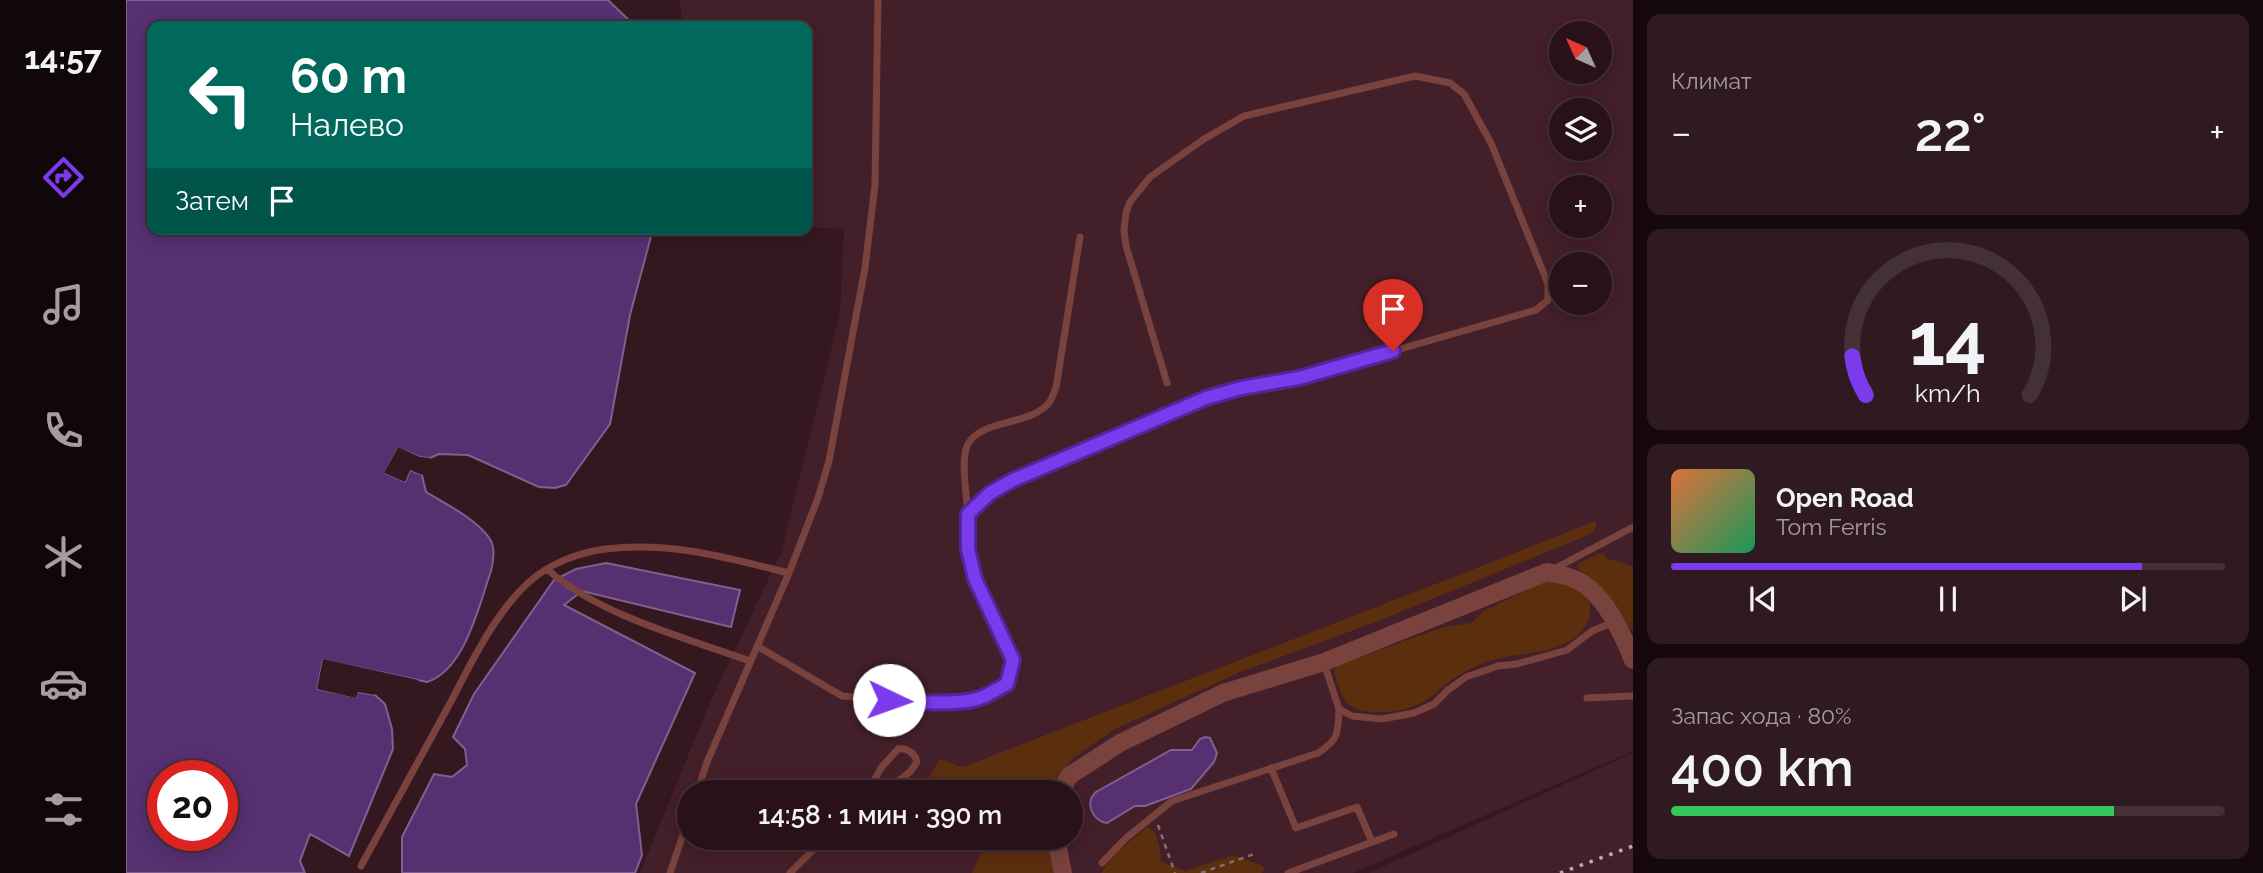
<!DOCTYPE html>
<html lang="ru">
<meta charset="utf-8">
<style>
:root{--surface:#281118;--page:#301a21;--text:#f1f3f6;--muted:#a59da2;--line:#443137;--accent:#7c3aed}
body{margin:0;font-family:Raleway,sans-serif;background:var(--page);color:var(--text);height:100vh;display:flex;flex-direction:column;font-size:26px;white-space:nowrap}
*{box-sizing:border-box;margin:0}
p{font-size:23px;color:var(--muted)}
.icon{flex:none;width:38px;height:38px;fill:none;stroke:currentColor;stroke-width:2;stroke-linecap:round;stroke-linejoin:round}
.map{position:relative;flex:1;overflow:hidden}
.sheet{display:flex;flex-direction:column;gap:14px;padding:14px;background:#16090d;width:630px}
.sheet>*{flex:none}
.top-card{position:absolute;left:21px;top:21px;width:665px;height:214px;border-radius:14px;box-shadow:0 4px 18px #0003,0 0 0 2px var(--line);background:#00695c;color:#fff;overflow:hidden}
.needle{width:46px;rotate:315deg}
.buttons{position:absolute;left:1423px;top:21px;display:grid;gap:14px}
.buttons a{display:grid;place-items:center;width:63px;height:63px;border-radius:50%;background:var(--surface);box-shadow:0 4px 18px #0003,0 0 0 2px var(--line);font-size:35px}
.speed{position:absolute;left:21px;top:760px;display:flex;gap:14px;font-size:35px;font-weight:700;text-align:center}
.speed>*{display:grid;place-content:center;width:91px;height:91px;border-radius:50%;background:var(--surface);box-shadow:0 4px 18px #0003,0 0 0 2px var(--line);line-height:1}
.speed .limit{border:10px solid #d22;background:#fff;color:#111}
.pin{position:absolute;display:grid;place-items:center;width:60px;height:60px;color:#fff;margin:-72px -30px;border-radius:50% 50% 50% 0;rotate:-45deg;box-shadow:0 0 7px #0007}
.pin .icon{rotate:45deg}
.me{position:absolute;width:77px;margin:-38px;rotate:93deg;stroke-linejoin:round;filter:drop-shadow(0 0 5px #0008)}
.turn{display:flex;align-items:center;gap:24px;height:147px;padding:0 28px;font-size:32px}
.turn .icon{width:91px;height:91px;stroke-width:2.5}
.turn b{display:block;font-size:49px;line-height:60px}
.then{display:flex;align-items:center;height:66px;padding:0 28px;background:#0003;gap:14px;font-size:26px}
.big{font-size:52px;font-weight:600;line-height:1.1}
.sheet .tile{flex:1;display:flex;flex-direction:column;justify-content:center;gap:10px;min-width:0;padding:0 24px;border-radius:14px;background:var(--page)}
.sheet .dial{align-items:center;gap:0}
.dial svg{height:182px;overflow:visible;fill:none;stroke:var(--line);stroke-width:7;stroke-linecap:round;text-anchor:middle}
.dial text{fill:var(--text);stroke:none}
.song{display:flex;align-items:center;gap:21px}
.cover{width:84px;height:84px;border-radius:10px;background:linear-gradient(135deg,hsl(20 70% 55%),hsl(150 70% 35%))}
.played{height:7px;border-radius:4px;background:linear-gradient(90deg,var(--accent) 85%,var(--line) 85%)}
.keys{display:flex;justify-content:space-around;direction:ltr}
.heat{display:flex;justify-content:space-between;align-items:center;font-size:38px;direction:ltr}
.charge{height:10px;border-radius:5px;background:linear-gradient(90deg,#34c759 80%,var(--line) 0)}
.trip{position:absolute;left:551px;top:780px;width:406px;height:70px;border-radius:35px;background:var(--surface);box-shadow:0 4px 18px #0003,0 0 0 2px var(--line);font-weight:600;line-height:70px;text-align:center}
main{display:flex;flex:1;min-height:0}
.menu{display:flex;flex-direction:column;width:126px;justify-content:space-around;align-items:center;background:#10070a;color:var(--muted)}
.menu .icon{width:49px;height:49px}
.menu .selected{color:var(--accent)}
.menu b{font-size:32px;color:var(--text)}
.map>svg:first-child{display:block}
.built{fill:#431f29;fill-rule:evenodd}
.green{fill:#5b2f0e}
.water{fill:#573071;stroke:#815f8e;stroke-width:2;fill-rule:evenodd}
.pier{fill:#351720}
.lines{fill:none;stroke-linecap:round;stroke-linejoin:round}
.path{stroke:#876c74;stroke-width:2.5;stroke-dasharray:5 5;stroke-linecap:butt}
.service{stroke:#79423c;stroke-width:7}
.tertiary{stroke:#79423c;stroke-width:18}
.rail{stroke:#bfa8ae;stroke-width:3.5;stroke-dasharray:3.5 7;stroke-linecap:butt}
.route-casing{stroke:#51269a;stroke-width:18}
.route{stroke:#7c3aed;stroke-width:12}
</style>
<main>
<nav class="menu">
<b>14:57</b>
<svg class="icon selected" aria-label="directions" viewBox="0 0 24 24"><path d="M12 3l9 9-9 9-9-9zM9 14v-3h6M13 9l2 2-2 2"/></svg>
<svg class="icon" aria-label="music" viewBox="0 0 24 24"><path d="M9 18V5l10-2v13"/><circle cx="6" cy="18" r="3"/><circle cx="16" cy="16" r="3"/></svg>
<svg class="icon" aria-label="phone" viewBox="0 0 24 24"><path d="M5 4h4l2 5-3 2q2 4 5 5l2-3 5 2v4C11 20 4 13 5 4z"/></svg>
<svg class="icon" aria-label="climate" viewBox="0 0 24 24"><path d="M12 3v18M4 7l16 10M4 17L20 7"/></svg>
<svg class="icon" aria-label="car" viewBox="0 0 24 24"><path d="M5 17H2v-5l4-1 3-4h7l3 4 3 1v5h-3M9 17h6M6 11h13"/><circle cx="7" cy="17" r="2"/><circle cx="17" cy="17" r="2"/></svg>
<svg class="icon" aria-label="filters" viewBox="0 0 24 24"><path d="M4 7h16M4 17h16"/><circle cx="9" cy="7" r="2"/><circle cx="15" cy="17" r="2"/></svg>
</nav>
<div class="map">
<svg width="1507" height="873" viewBox="0 0 1507 873">
<rect width="100%" height="100%" fill="#351720"/>
<!-- built -->
<path class="built" d="M554,0h953v751l-280,122h-713l68,-166 74,-157 58,-237 4,-84 -37,-2v-201h-125zM1435,33h39v39h-39zM1435,110h39v39h-39zM1435,187h39v39h-39zM1435,264h39v39h-39zM564,793h381v45h-381z
M1507,753v120h-264z"/>
<!-- green -->
<path class="green" d="M1469,521l2,4 -4,7 -7,4 -208,85 -138,51 -127,58 -41,29 -19,24 -2,10h-77l-4,-6 -6,-3 -13,9h-31l19,-33c10,-1 15,7 25,7 210,-83 422,-162 631,-246z
M1474,553l4,1 4,5 25,7v65c-12,-8 -18,-24 -26,-36 -8,-11 -18,-19 -29,-26l-1,-5z
M1421,580c16,4 46,10 43,32 -5,41 -65,40 -94,47 -12,3 -25,9 -35,15 -11,6 -20,15 -30,23 -18,14 -55,20 -77,11 -12,-5 -16,-25 -20,-36l2,-6 107,-39 28,-4 13,-12z
M1021,827l8,5 5,17 1,12 24,10 49,-16 29,11 1,4 -3,3h-160l16,-21z
M860,838h64l8,35h-86l14,-31z"/>
<!-- water -->
<path class="water" d="M0,0h482l27,26h-483v203h501l-23,86 -20,109 -44,61 -11,3 -16,-1 -71,-32 -29,-1 -9,4 -10,-1 -22,-9 -13,25 20,9 5,-12 12,5 4,17c19,11 57,31 66,51 3,9 1,20 -1,28 -12,34 -26,99 -64,111l-104,-22 -6,29 39,8 1,-5 18,3 10,9 7,25 1,20 -44,107 -39,-22 -10,27 5,12h-179zM37,775h59v60h-59z
M480,563l134,27 -9,37 -149,-36 -18,14 131,68 -59,131 6,51 -7,18h-233v-36l32,-63 18,3 15,-12 -2,-16 -12,-12 21,-43 80,-114 22,-11z
M1079,737l5,1 7,15 -3,9 -23,27 -46,17h-10l-28,17c-14,-2 -23,-20 -11,-31l75,-42h21l8,-11z"/>
<!-- pier -->
<path class="pier" d="M272,447l22,10 10,1 -1,4 -9,-1 -21,-9 -10,19 14,6 4,-9 4,-2 13,5 -2,4 -12,-5 -5,12 -21,-9z
M197,659l95,21 -1,4 -91,-20 -5,22 32,7 5,-5 17,4v3l-17,-3 -2,6 -39,-9z"/>
<g class="lines">
<!-- path -->
<path class="path" d="M1032,825l17,48
M1075,873l53,-19"/>
<!-- service -->
<path class="service" d="M842,514c-1,-17 -8,-56 0,-70 14,-25 61,-18 81,-41 3,-4 5,-11 7,-15l24,-151
M421,569c51,46 139,69 203,92
M1428,569l79,-42
M631,646l85,50 70,6 63,-2 13,-4 19,-12 6,-25 -38,-81 -7,-29v-35l23,-21 22,-13 193,-82 36,-10 57,-10 237,-68 12,-10v-16l-57,-141 -27,-49 -14,-11 -35,-7 -171,40 -40,23 -54,38 -20,25 -4,10 -2,19 2,15 41,137
M1198,663l15,46 13,7 30,3 32,-6 20,-9 14,-14 18,-13 32,-11 19,-2 50,-14 25,-19 22,-9
M1461,698l46,-2
M1145,768l25,60 61,-21 15,35
M571,793l10,-31 82,-189 29,-75 11,-37 36,-193 10,-83 3,-185
M741,793l14,-25 17,-19c9,-1 17,4 19,13l-7,10 -28,21
M976,863l24,-25 46,-37 146,-48c21,-14 20,-19 21,-44
M235,866c29,-53 58,-106 87,-159 23,-43 45,-92 81,-125 20,-18 50,-30 77,-33 64,-8 122,9 183,24
M544,873l20,-59
M664,873l35,-35
M1162,873l106,-39"/>
<!-- tertiary -->
<path class="tertiary" d="M934,793l9,-17 51,-33 103,-50 101,-31 223,-90c9,2 19,3 27,7 29,11 48,54 59,81
M930,838l7,35"/>
<!-- rail -->
<path class="rail" d="M1434,873l73,-27"/>
</g>
<g class="lines">
<!-- route casing -->
<g class="route-casing">
<path id="route" d="M763,700c23,2 67,5 88,-1 11,-3 20,-10 30,-15l6,-24 -38,-81 -7,-30v-35l22,-21 23,-13 193,-82 35,-10 58,-10 94,-27"/>
</g>
<!-- route -->
<use href="#route" class="route"/>
</g>
</svg>
<div class="buttons">
<a><svg class="needle" viewBox="-14 -14 28 28"><path d="M0-13l5 13h-10z" fill="#e53935"/><path d="M0 13l5-13h-10z" fill="#a59da2"/></svg></a>
<a><svg class="icon" aria-label="layers" viewBox="0 0 24 24"><path d="M12 4l9 5-9 5-9-5zM3 14l9 5 9-5"/></svg></a>
<a>+</a>
<a>−</a>
</div>
<div class="speed"><div class="limit">20</div></div>
<div class="pin" style="left:1267px;top:351px;background:#d93025"><svg class="icon" aria-label="arrive" viewBox="0 0 24 24"><path d="M6 21V4h12l-3 4 3 4H6"/></svg></div>
<svg class="me" style="left:763px;top:700px" viewBox="-20 -20 40 40"><circle r="19" fill="#fff"/><path d="M0-13L10 11 0 6-10 11z" fill="#7c3aed"/></svg>
<div class="trip">14:58 · 1 мин · 390 m</div>
<div class="top-card">
<div class="turn"><svg class="icon" aria-label="left" viewBox="0 0 24 24"><path d="M17 20v-9H6M10 6l-5 5 5 5"/></svg><div><b>60 m</b>Налево</div></div>
<div class="then">Затем<svg class="icon" aria-label="arrive" viewBox="0 0 24 24"><path d="M6 21V4h12l-3 4 3 4H6"/></svg></div>
</div>
</div>
<section class="sheet">
<div class="tile"><p>Климат</p>
<div class="heat"><a>−</a><b class="big">22°</b><a>+</a></div>
</div>
<div class="tile dial"><svg viewBox="0 0 100 80">
<path d="M14 69A42 42 0 1 1 86 69"/>
<path d="M14 69A42 42 0 0 1 8 52" stroke="#7c3aed"/>
<text x="50" y="56" font-size="32" font-weight="700">14</text>
<text x="50" y="72" font-size="11">km/h</text>
</svg></div>
<div class="tile">
<div class="song"><i class="cover"></i><div><b>Open Road</b><p>Tom Ferris</p></div></div>
<div class="played"></div>
<div class="keys"><svg class="icon" aria-label="previous" viewBox="0 0 24 24"><path d="M18 5L8 12l10 7zM5 5v14"/></svg><svg class="icon" aria-label="pause" viewBox="0 0 24 24"><path d="M8 5v14M16 5v14"/></svg><svg class="icon" aria-label="next" viewBox="0 0 24 24"><path d="M6 5l10 7-10 7zM19 5v14"/></svg></div>
</div>
<div class="tile"><p>Запас хода · 80%</p><b class="big">400 km</b><div class="charge"></div></div>
</section>
</main>
